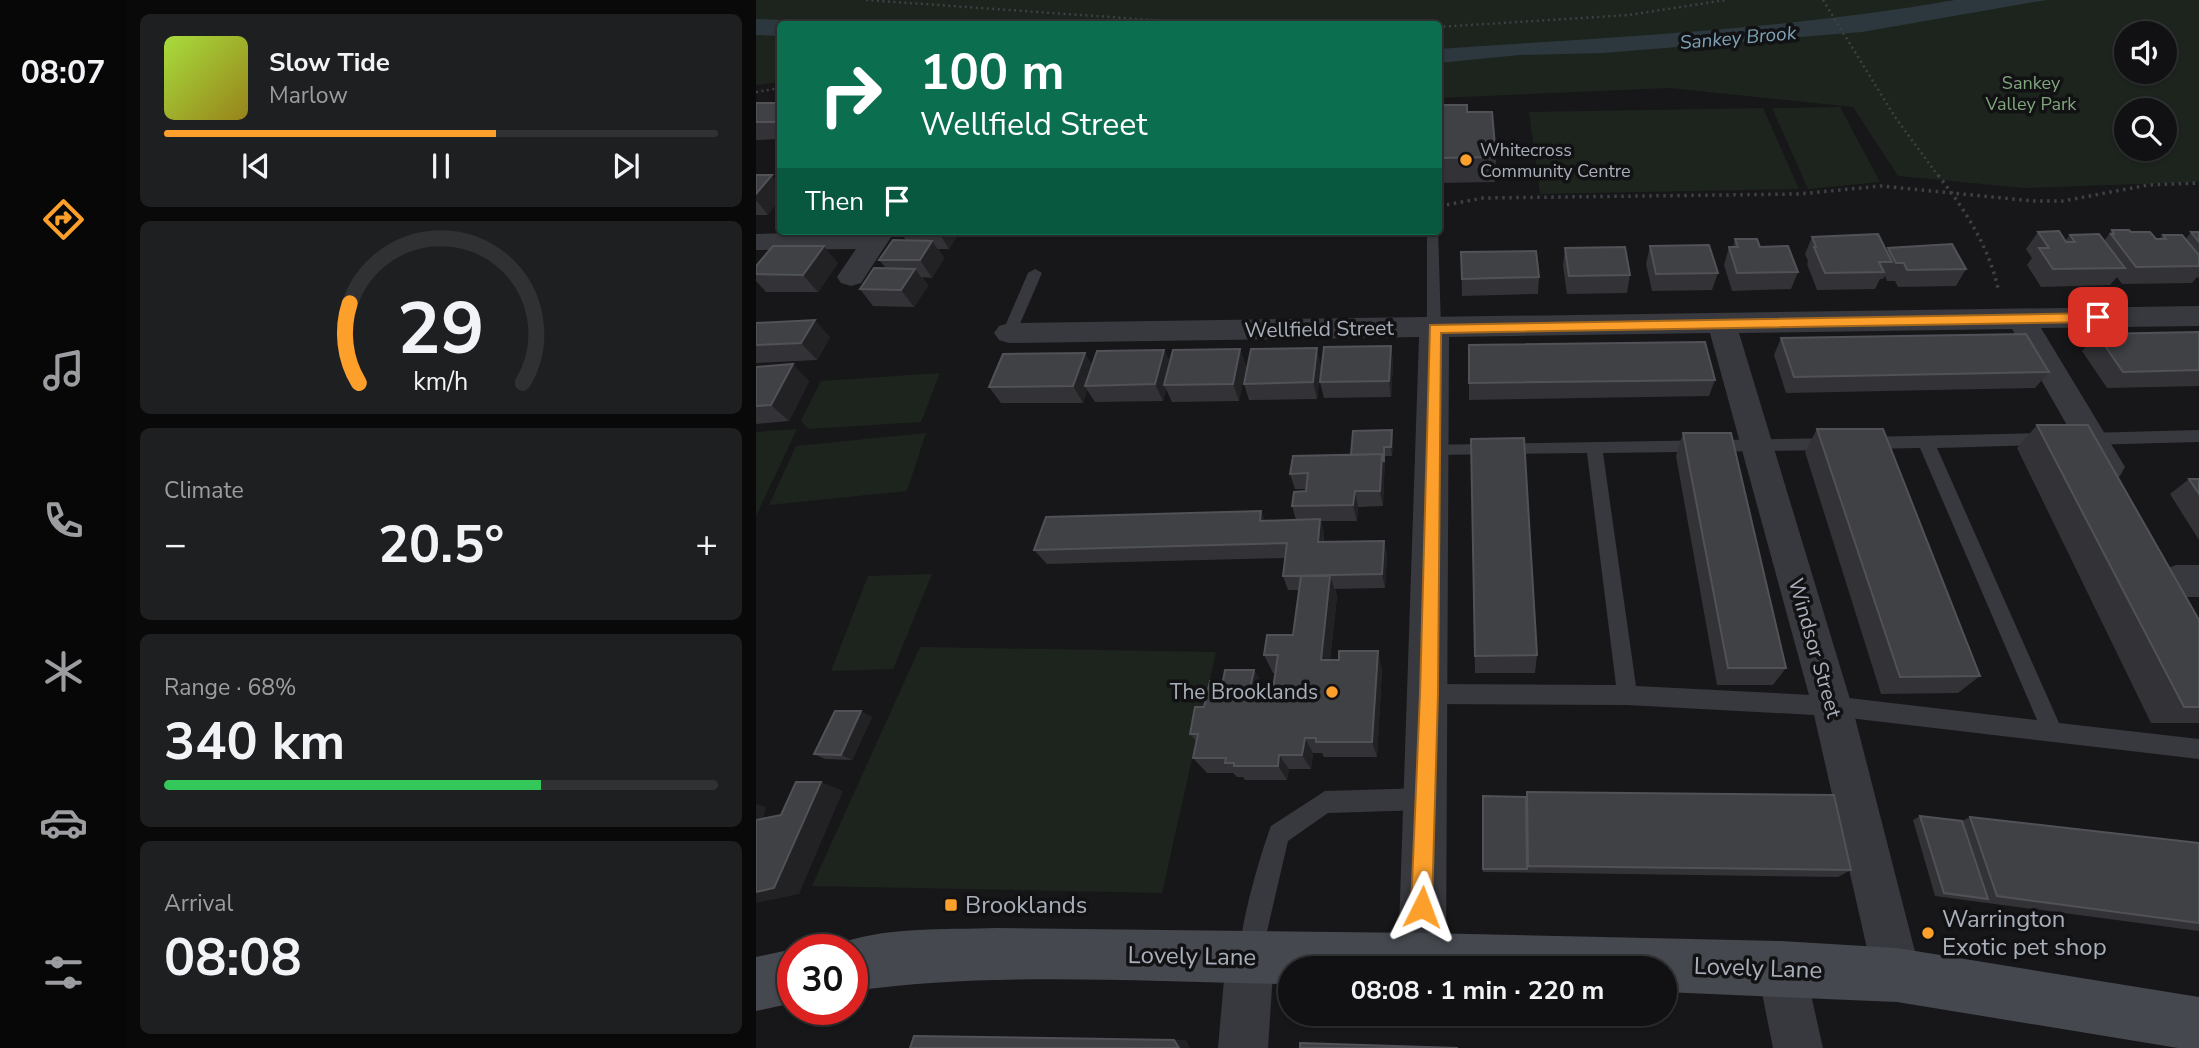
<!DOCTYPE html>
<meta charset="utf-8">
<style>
:root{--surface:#111113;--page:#1e1f21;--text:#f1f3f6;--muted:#9c9da0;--line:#303133;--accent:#fd9f2b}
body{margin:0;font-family:"Nunito Sans",sans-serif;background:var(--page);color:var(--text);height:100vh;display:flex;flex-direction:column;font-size:26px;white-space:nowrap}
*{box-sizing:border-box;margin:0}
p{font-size:23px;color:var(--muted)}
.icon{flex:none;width:38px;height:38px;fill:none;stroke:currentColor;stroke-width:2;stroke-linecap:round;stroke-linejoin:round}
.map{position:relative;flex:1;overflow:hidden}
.panel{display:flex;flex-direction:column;gap:14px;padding:14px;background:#09090a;width:630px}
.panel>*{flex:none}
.guide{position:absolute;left:21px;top:21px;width:665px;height:214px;border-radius:7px;box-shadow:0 2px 5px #0004,0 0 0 2px var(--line);background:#0b6e4f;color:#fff;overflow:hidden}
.tools{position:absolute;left:1358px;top:21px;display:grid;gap:14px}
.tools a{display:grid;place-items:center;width:63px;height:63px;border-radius:50%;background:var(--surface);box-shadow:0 2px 5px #0004,0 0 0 2px var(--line);font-size:35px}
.speed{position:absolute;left:21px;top:934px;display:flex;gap:14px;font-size:35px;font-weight:700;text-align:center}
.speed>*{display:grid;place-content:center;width:91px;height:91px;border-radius:50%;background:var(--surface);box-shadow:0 2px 5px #0004,0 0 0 2px var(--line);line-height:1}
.speed .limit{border:10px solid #d22;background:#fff;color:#111}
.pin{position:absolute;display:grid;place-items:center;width:60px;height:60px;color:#fff;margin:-30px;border-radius:14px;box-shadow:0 4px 10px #0006}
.me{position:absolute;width:77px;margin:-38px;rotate:3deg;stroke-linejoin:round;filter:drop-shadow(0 0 5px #0008)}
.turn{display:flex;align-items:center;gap:24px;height:147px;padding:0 28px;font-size:32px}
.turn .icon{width:91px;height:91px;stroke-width:2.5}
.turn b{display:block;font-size:49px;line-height:60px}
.then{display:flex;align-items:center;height:66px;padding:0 28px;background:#0003;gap:14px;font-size:26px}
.big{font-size:52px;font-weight:700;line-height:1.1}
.panel .tile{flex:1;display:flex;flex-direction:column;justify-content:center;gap:10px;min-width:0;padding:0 24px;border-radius:10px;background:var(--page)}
.panel .dial{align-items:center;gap:0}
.dial svg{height:182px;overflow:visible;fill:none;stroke:var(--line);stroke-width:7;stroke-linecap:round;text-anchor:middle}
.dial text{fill:var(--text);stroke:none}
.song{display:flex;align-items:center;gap:21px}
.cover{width:84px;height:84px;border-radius:10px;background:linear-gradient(135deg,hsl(80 70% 55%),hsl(50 70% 35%))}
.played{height:7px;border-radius:4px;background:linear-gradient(90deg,var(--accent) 60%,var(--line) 60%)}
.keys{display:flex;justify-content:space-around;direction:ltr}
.heat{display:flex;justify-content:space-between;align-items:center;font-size:38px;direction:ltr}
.charge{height:10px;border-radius:5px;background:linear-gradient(90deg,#34c759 68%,var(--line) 0)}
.trip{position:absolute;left:522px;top:956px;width:399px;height:70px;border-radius:35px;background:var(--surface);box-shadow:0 2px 5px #0004,0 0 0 2px var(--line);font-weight:700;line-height:70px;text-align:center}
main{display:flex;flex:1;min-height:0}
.dock{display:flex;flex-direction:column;width:126px;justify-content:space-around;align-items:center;background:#070708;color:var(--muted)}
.dock .icon{width:49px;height:49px}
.dock .active{color:var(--accent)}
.dock b{font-size:32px;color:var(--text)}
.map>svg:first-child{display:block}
.green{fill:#1c241d;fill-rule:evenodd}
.water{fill:#2c383e}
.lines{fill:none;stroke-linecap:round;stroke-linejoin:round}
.path-far1{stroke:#3d4045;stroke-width:2.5;stroke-dasharray:2 3.5;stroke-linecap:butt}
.path{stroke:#3d4045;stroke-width:3.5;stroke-dasharray:2.5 4.5;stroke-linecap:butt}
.lane{fill:#37393e;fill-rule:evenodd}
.street{fill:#37393e;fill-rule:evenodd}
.secondary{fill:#45484e;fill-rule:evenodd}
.wall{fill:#333337}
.shaded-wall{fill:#222225}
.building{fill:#3f4145;stroke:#505257;stroke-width:2}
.route{fill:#fd9f2b;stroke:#a4671c;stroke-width:2}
.poi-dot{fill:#fd9f2b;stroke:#121214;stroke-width:2.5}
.labels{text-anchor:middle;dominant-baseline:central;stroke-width:7;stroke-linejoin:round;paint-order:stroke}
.far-park-label{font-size:18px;fill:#80a67e;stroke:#121214}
.far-poi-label{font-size:18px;fill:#a8afba;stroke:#121214;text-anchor:start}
.far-water-label{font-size:19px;font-style:italic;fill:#7da2b7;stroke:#121214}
.street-label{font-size:21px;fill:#a8afba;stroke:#121214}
.poi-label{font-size:21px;fill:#a8afba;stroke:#121214;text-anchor:end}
.near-poi-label{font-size:24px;fill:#a8afba;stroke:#121214;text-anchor:start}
.near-street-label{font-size:24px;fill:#a8afba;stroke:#121214}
</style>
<main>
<nav class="dock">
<b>08:07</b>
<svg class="icon active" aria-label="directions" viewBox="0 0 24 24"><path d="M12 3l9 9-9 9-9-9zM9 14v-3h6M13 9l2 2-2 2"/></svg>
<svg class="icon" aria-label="music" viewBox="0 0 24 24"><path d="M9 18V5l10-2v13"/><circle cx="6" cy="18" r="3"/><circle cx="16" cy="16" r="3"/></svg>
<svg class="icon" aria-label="phone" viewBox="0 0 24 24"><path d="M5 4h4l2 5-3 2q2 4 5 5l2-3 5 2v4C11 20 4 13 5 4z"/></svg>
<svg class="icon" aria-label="climate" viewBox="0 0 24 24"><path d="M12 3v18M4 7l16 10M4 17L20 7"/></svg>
<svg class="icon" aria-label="car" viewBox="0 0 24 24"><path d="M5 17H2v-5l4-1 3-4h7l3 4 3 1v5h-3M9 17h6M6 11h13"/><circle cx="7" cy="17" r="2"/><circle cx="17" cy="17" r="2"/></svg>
<svg class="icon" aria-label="filters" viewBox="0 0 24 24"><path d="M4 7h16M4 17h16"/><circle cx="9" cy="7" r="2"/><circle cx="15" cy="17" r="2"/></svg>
</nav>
<section class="panel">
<div class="tile">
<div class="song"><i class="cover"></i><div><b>Slow Tide</b><p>Marlow</p></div></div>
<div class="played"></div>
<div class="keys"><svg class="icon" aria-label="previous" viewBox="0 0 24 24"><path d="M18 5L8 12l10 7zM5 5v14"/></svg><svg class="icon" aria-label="pause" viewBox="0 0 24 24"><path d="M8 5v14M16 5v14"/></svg><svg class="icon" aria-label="next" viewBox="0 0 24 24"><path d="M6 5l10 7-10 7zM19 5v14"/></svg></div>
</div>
<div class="tile dial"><svg viewBox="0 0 100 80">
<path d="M14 69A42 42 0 1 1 86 69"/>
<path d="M14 69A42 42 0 0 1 10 34" stroke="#fd9f2b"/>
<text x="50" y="56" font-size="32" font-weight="700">29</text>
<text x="50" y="72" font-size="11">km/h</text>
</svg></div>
<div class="tile"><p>Climate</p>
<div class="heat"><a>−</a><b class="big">20.5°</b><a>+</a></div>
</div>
<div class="tile"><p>Range · 68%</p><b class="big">340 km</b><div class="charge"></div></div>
<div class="tile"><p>Arrival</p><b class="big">08:08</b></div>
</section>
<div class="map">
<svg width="1443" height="1048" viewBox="0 0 1443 1048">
<rect width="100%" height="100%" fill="#171719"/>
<!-- green -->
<path class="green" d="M0,0h1443v182l-175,6 -126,-12 -45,-69 -183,-19 -231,10 -1,-74h-658v58l-24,3zM1370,33h39v39h-39zM1370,110h39v39h-39z
M1084,107l40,75 -72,7 -36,-81z
M1007,108l36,81 -259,5 -11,-82z
M394,231h196v2l-198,4z
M184,373l-19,49 -113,7 -7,-8 20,-40z
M41,429l-41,87v-84z
M170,433l-19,58 -138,14 27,-59z
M176,574l-39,95 -62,2 37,-95z
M164,647l296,5 -54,241 -350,-7z"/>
<!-- water -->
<path class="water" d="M1199,0h91l-184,32 -259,21 -84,2 -80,8v-14c172,-12 345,-19 516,-49z
M0,19l136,5h-112v12l-24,-1z"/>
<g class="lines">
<!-- path-far1 -->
<path class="path-far1" d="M110,0l344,24
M1067,0l72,117 44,60
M682,27l191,-12 97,-15
M0,92l24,-4"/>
<!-- path -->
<path class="path" d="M1182,175c27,35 50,70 60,113
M684,206l43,-8 316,-4 82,-8 152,15h30l85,-16 51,-2"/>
<!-- lane -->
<path class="lane" d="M682,228l3,100 -7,5 -7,-5v-97h11z
M279,269l7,4 -26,60 -2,4h-10l-2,-4 26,-60z
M1443,430v12l-113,3 -8,-6 8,-6z
M1291,433l8,6 -8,6 -110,3 122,275 140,16v20l-367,-43 -205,-11 -198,-1 -7,-3 -3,-7 3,-7 7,-3 187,1 -29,-232 -156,2 -8,-6 2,-4 409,-7 8,6 -8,6 -231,3 33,233 196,10 205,24 -117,-272 -55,1 -8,-6 8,-6z
M670,788l8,3 3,8 -3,8 -8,3 -98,3 -40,28 -26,112 -4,8 -8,4 -8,-4c-8,-19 20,-112 29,-135l54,-35z"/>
<!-- street -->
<path class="street" d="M139,231l-34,52 -10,3 -10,-3 -4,-6 19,-28 -100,1v-16z
M1443,306v20l-158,2 84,139 -5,9 -12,4 -12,-4 -84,-147 -273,4 113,373 69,269 -7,17 -17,7 -17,-7 -7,-17 -61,-269 -102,-373 -261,4 -3,622 -4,9h-40l-4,-9 21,-622 -410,6 -10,-3 -5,-7 5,-7 10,-3z
M1420,565h23v32h-23l-13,-5 -5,-11 5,-11z
M494,933l17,7 7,17 -6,91h-50l8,-91 7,-17z
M1025,944l17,7 7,17 18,80h-50l-16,-80 7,-17z"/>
<!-- secondary -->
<path class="secondary" d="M241,928l425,5 359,8 116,7 302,49v51h-21l-281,-46 -233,-10v-24h-374v16c-145,-2 -294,-13 -438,7v-41h-20l1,-4c50,-20 110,-16 164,-18z
M37,949l2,1h-2v53l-37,8v-54z"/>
</g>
<!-- wall -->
<path class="wall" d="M0,103h24v36l-24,1z
M682,105l29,7 29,45 -1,25 -57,1z
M0,175l12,40h-12z
M1356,230l19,2 25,7h3l4,-4 23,4 5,-7h8v46l-2,-1 -5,6 -70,1 -5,-7 -7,8 -69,2 -14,-22 5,-7 -6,-9 12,-17 27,9 5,-6 34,6z
M143,231h61l-11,18h-11l6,9 -12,20 -10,-1 6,9 -14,21 -41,-1 -13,-17 26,-21 -7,-8 27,-20z
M1056,237l75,14 1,-3 78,21 -10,17 -58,1 -3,-6h-8l-2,-5 -2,3h-3l-5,10 -58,1 -10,-26 1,-3 -3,-7z
M979,239l25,8 38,25 -7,17 -59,2 -8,-26 5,-18h4z
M894,246l68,27 -6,17 -60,1 -6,-27z
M809,248l65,27 -3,18 -60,1 -4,-28z
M705,252l78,25 -1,17 -76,2z
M82,263l-20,29h-52l-10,-11v-15z
M0,323l74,14 -13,23 -61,3z
M1443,332v54l-92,2 -25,-37 15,-17z
M1025,338l268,34 -14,16 -249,5 -12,-38z
M713,345l246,35 -6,16 -240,4z
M635,346l2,17 -2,34 -67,1 -4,-16z
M484,349l6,17 -7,35 -67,1 -6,-13 -3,12 -68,1 -8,-12 -4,13h-82l-12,-16 96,-34 7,13 72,-16 6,12z
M565,365l-4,34 -68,1 -5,-16z
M0,367l53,14 -20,40 -33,3z
M1281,425l162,195v103h-48l-134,-275z
M1061,429l163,247 -22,17 -77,1 -76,-242z
M927,433l103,235 -13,17h-56l-41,-229z
M637,439l-1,17h-7l-2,50 -25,1 -1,14h-36l3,13v8l60,-1 3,14 -2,33 -50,1 2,7 -7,64 52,9 -5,88h-53l-2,-4h-9l-2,16h-22l-2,11h-42l-2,-3h-6l-4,-4h-26l-14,-15 3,-17 -6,-7 14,-27 19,-26 31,-11 10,17 -1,2h10l2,-16h-2l-9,-18 29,-20 6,-45h-11l-5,-14 2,-18 -238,6 -13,-14 227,-39 4,10 31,-1 -4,-14 14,-15v-2h-11l-5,-15 61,-19z
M715,439l66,216 -2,18h-60z
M1433,479h10v61l-29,-46z
M116,717l-20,43 -27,-1 -11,-5z
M771,792l324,78 -13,7 -355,-5v-76l43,1z
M1164,816l42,5 8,-4 229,26v88l-264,-35 -22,-76z"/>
<!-- shaded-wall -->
<path class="shaded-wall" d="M16,175l8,11v13l-12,16 -12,-15v-6z
M182,231h22l-11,18z
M176,241l12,17 -12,20 -12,-18z
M68,246l14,17 -20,29 -15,-17z
M159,269l13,17 -14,21 -13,-17z
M59,320l15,17 -13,23 -16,-17z
M635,346l2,17 -2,34 -2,-16z
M561,348l4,17 -4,34 -4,-17z
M484,349l6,17 -7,35 -6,-17z
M408,350l8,17 -8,18 2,4 -3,12 -8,-17z
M329,353l9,17 -9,16 2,4 -4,13 -10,-17z
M37,364l16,17 -20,40 -18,-16z
M636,430l1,9 -1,17 -1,-9z
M628,447l1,9 -2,50 -3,-15 2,-37z
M599,491l3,16 -1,14 -4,-16z
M505,511l6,15 -7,-5z
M564,519l4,15 -2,23 -4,-15z
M628,541l3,14 -2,33 -3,-14z
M574,576l7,20 -9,81 -7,-17z
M622,651l4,18 -5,88 -5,-15z
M498,670l10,17 -3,19 -11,-17z
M105,711l11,6 -20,43 -11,-5z
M549,738l8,15 -2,16 -9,-14z
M523,755l10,14 -2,11 -9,-14z
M65,782l22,9 -44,103 -43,9v-11z
M0,804l10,3 -6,25 -4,-1z
M418,1040h12l4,8h-11z"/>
<!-- building -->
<path class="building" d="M0,103h24v16l-1,3h-23z
M682,105h29v7h25l4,45 -58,1z
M0,175h16l-16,19z
M1356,230h17l2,2h19l6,7h10l-3,-4h19l17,20v11l-63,1 -25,-33h3z
M1303,231l7,11h9l-5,-7 29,-1 26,34 -72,1 -14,-21h10l-11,-16z
M1435,232h8v10z
M1122,234l14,28h-13l5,10 -59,1 -11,-26h2l-4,-10z
M979,239h22l3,8 28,-1 10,26 -61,1 -8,-26h9z
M137,240l39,1 -12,19h-41z
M1196,244l14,25 -59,1 -3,-7h-8l-8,-15z
M953,245l9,28 -62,1 -6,-28z
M17,246h51l-21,29 -47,-1v-8z
M869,247l5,28 -61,1 -4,-28z
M780,251l3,26 -77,2 -1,-27z
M118,268l41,1 -14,21 -41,-1z
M59,320l-14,23 -45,2v-22z
M1443,332v38l-76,2 -26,-38z
M1270,334l23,38 -255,5 -13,-39z
M949,342l10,38 -246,3v-38z
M635,346l-2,35 -69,1 4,-35z
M561,348l-4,34 -69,2 7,-35z
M484,349l-7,35 -69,1 9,-35z
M408,350l-9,34 -70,2 12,-35z
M329,353l-12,33 -84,1 14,-33z
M37,364l-22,41 -15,1v-39z
M1281,425h51l111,195v87h-15z
M1061,429h66l97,247 -80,1z
M636,430l-1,17h-7v15l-2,-8 -31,1 2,-24z
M927,433h48l55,235h-58z
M768,438l13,217 -62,1 -4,-217z
M626,454l-2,37h-25l-2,14 -61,1 2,-14 12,-1 2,-18 -18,1 3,-18z
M1433,479h10v15z
M505,511l-1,10 60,-2 -2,23 66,-1 -2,33 -99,2 4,-33 -253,7 12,-33z
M545,576h29l-9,84h18v-9h39l-6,91h-56v-4h-11l-3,17h-23l-1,11h-44v-3h-9l1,-5h-33l5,-24h-8l5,-27h9l6,-26h13l2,-11h29l-4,19h23l5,-34h-14l3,-20h26z
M79,711h26l-20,44 -27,-1z
M40,782h25l-47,106 -18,4v-72l25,-5z
M771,792l307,3 17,75 -323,-4z
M727,796l43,1 1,72h-44z
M1164,816l42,5 26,78 -44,-6z
M1214,817l229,26v80l-202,-27z
M158,1036l260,4 5,8h-269z
M544,1043l158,5h-158z"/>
<!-- route -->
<path class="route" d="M1342,313l6,4 -6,5 -657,11 -3,361 -6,213 -3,8 -7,3 -8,-3 -3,-8 9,-213 10,-369z"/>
<!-- markers -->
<g class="poi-dot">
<circle cx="710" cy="160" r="7"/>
<circle cx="576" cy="692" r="7"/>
<rect x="188" y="898" width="14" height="14" rx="3.5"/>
<circle cx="1172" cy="933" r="7"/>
</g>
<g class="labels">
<!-- far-park labels -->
<g class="far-park-label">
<text x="1275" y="83">Sankey<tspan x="1275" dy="21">Valley Park</tspan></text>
</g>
<!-- far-poi labels -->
<g class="far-poi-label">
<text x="724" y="150">Whitecross<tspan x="724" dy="21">Community Centre</tspan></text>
</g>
<!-- far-water labels -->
<g class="far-water-label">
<text transform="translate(982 38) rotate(-5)">Sankey Brook</text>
</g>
<!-- street labels -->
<g class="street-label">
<text transform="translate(563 329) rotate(-1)">Wellfield Street</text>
<text transform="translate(1059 648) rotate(74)">Windsor Street</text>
</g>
<!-- poi labels -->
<g class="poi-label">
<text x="562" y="692">The Brooklands</text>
</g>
<!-- near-poi labels -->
<g class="near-poi-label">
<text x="209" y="905">Brooklands</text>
<text x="1186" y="919">Warrington<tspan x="1186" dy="28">Exotic pet shop</tspan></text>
</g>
<!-- near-street labels -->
<g class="near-street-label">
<text transform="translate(436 956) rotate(1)">Lovely Lane</text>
<text transform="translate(1002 968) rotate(2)">Lovely Lane</text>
</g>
</g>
</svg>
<div class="tools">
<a><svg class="icon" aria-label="sound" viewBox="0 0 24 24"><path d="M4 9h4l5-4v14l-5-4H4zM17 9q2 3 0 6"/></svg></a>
<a><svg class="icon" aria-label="search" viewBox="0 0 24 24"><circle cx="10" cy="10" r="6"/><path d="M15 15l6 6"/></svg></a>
</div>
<div class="speed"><div class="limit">30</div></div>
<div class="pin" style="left:1342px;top:317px;background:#d93025"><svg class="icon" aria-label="arrive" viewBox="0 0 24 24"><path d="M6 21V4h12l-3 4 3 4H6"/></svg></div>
<svg class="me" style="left:666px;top:907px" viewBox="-20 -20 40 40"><path d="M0-17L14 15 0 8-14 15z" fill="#fd9f2b" stroke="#fff" stroke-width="4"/></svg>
<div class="trip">08:08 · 1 min · 220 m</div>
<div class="guide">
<div class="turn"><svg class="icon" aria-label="right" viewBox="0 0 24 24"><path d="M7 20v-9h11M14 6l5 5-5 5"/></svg><div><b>100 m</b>Wellfield Street</div></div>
<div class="then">Then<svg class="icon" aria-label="arrive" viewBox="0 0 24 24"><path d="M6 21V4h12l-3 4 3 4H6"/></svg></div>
</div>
</div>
</main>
